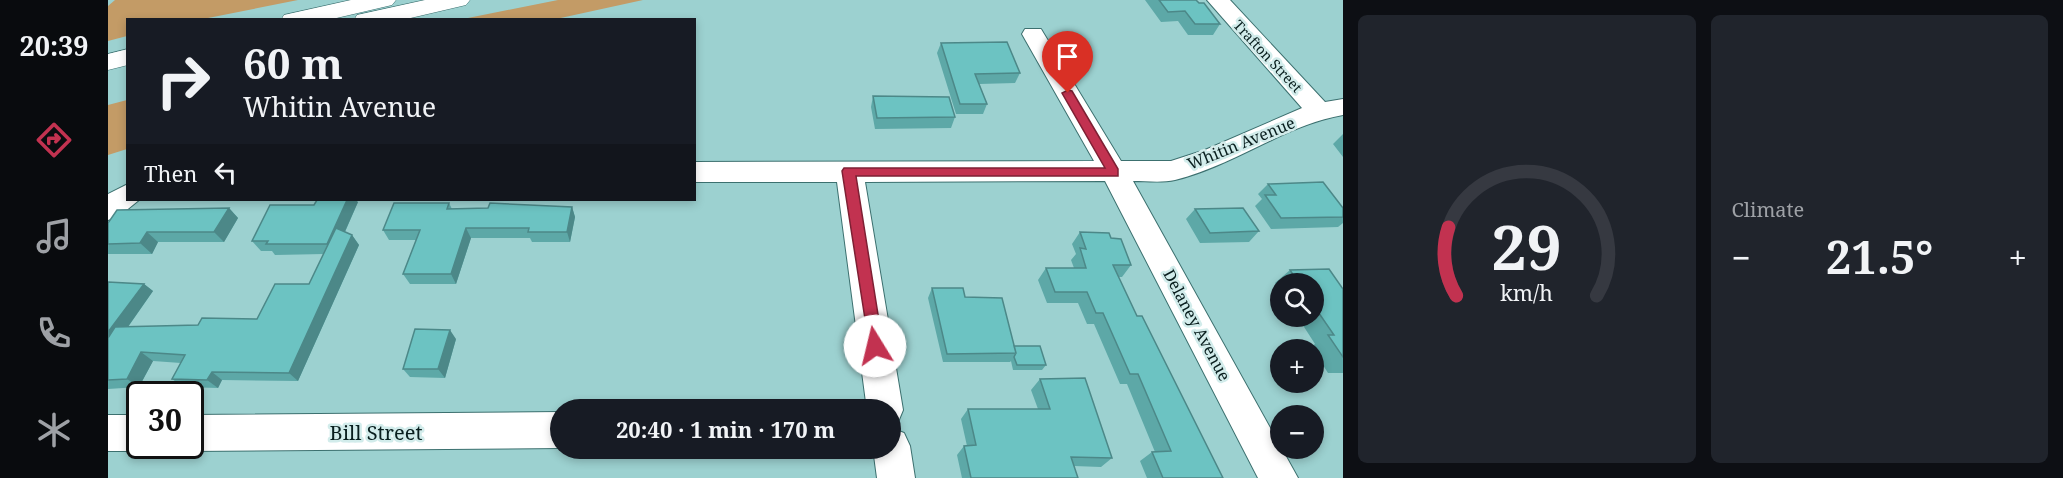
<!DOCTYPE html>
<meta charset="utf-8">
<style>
:root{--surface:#171b24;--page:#20242c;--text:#f1f3f6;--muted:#9ea1a6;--line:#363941;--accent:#c23250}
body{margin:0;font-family:"Noto Serif",serif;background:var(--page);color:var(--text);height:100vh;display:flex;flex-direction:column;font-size:22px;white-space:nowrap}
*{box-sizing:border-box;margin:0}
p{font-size:20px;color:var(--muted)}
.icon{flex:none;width:33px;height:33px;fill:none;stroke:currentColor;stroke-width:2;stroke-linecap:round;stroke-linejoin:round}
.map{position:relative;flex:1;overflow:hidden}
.details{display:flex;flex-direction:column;gap:15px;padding:15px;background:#0d0f14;width:720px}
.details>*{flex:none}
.banner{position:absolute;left:18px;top:18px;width:570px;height:183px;border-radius:0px;box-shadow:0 3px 9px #0003;background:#171b24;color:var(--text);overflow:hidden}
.fabs{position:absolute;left:1162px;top:273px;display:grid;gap:12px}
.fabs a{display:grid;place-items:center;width:54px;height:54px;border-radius:50%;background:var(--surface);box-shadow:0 3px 9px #0003;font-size:30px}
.speed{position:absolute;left:18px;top:381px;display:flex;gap:12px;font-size:30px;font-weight:700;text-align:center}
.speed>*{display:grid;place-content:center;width:78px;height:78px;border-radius:50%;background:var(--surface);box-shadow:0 3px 9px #0003;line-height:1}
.speed .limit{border:3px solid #111;border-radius:9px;background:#fff;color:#111}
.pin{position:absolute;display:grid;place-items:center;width:51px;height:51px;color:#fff;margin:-62px -26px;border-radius:50% 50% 50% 0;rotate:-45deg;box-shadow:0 0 6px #0007}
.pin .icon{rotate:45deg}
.me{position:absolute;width:66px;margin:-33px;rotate:351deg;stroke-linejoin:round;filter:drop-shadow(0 0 4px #0008)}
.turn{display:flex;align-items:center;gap:21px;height:126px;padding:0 18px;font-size:27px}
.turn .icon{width:78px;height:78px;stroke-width:2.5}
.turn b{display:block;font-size:42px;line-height:51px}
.then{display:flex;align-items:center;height:57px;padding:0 18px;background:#0003;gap:12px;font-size:22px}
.big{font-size:45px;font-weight:700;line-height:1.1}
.details .card{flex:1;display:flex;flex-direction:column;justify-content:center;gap:9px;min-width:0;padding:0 21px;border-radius:9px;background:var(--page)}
.details .dial{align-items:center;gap:0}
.dial svg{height:156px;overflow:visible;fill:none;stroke:var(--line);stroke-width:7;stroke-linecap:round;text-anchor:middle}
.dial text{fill:var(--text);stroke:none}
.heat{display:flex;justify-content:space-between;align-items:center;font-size:33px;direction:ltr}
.details .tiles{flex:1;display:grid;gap:15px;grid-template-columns:repeat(2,1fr)}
.trip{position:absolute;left:442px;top:399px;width:351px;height:60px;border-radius:30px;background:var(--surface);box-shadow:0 3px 9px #0003;font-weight:700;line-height:60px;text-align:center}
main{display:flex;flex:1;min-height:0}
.menu{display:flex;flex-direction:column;width:108px;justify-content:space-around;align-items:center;background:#090b0e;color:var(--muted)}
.menu .icon{width:42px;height:42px}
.menu .current{color:var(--accent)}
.menu b{font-size:27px;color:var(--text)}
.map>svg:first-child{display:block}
.green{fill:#c39b66}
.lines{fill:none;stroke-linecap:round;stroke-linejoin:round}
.street-casing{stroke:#3c706f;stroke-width:2}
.highway-casing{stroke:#3c706f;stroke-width:1}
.street{fill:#fff;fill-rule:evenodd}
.highway{fill:#fff;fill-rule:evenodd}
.wall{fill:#5da8a7}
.shaded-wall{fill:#4c8888}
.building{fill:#6cc3c2;stroke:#4c8888;stroke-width:1.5}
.route{fill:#c23250;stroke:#7e2034;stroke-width:1.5}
.labels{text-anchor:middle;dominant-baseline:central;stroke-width:5;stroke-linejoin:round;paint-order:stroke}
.far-street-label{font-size:14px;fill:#091e1e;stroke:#d2eceb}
.street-label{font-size:16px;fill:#091e1e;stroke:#d2eceb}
.near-street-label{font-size:20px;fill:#091e1e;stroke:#d2eceb}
</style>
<main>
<nav class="menu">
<b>20:39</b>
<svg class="icon current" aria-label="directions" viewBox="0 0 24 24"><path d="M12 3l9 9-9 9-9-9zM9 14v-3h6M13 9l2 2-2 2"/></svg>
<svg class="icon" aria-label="music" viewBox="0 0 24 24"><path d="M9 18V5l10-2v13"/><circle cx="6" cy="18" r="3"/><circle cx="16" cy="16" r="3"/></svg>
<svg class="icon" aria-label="phone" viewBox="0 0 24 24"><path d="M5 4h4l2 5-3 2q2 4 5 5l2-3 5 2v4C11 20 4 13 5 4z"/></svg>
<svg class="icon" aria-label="climate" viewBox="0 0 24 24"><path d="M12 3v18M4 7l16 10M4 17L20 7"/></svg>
</nav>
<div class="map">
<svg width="1235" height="478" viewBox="0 0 1235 478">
<rect width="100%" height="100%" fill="#9cd1d0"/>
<!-- green -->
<path class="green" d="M7,0h183l-95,19 -75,1 -1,16 -19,5v-35z
M450,0h85l-87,19h-93z
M19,100v49l-19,6v-50z"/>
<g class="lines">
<!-- street casing -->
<g class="street-casing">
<path id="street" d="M1099,0h23l95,102 18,-3v16c-58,10 -110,51 -168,65 -13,3 -29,1 -42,1l165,297h-40l-153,-297 -240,1 38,228 -5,12 -7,3v-15h-24l-30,-228h-143v-20l400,-1 -72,-127 3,-5h16l3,5 77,127h50l34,-11 97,-42z
M20,184v16h11l-21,17 -10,3v-26z
M453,412v36l-371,3 -13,-5h13v-31z
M0,415h32v31h13l-13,5h-32z
M783,428l13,5 6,13 5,32h-38l-4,-30h18z"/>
</g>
<!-- highway casing -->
<g class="highway-casing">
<path id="highway" d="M243,0h45l-4,5 -64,15h-47l3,-5z
M317,0h45l-4,5 -64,15h-48l3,-5z
M20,49v16l-20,5v-16z"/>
</g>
<!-- street -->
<use href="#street" class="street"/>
<!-- highway -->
<use href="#highway" class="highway"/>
</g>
<!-- wall -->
<path class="wall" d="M1037,0h51l24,24 -7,11h-25l-10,-14 -17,1z
M833,43l79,30 -5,10 -36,1 8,20 -4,10h-27l-19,-61z
M765,96l82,21 -4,11 -76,1 -4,-22z
M1235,134v23l-10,-13z
M1160,184l75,24v15l-5,4 -67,2 -16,-23 7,-7 -4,-5z
M250,202l-13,30 7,3 7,10 -61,136 -76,-1 -4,8 -35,-1 -11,-8 9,-16 -28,-2 -14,26 -31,2v-107l36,2 9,7 -25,36 70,-2 59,-6 52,-35 15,-30 -49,1 -3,-4h-11l-9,-10 62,-36z
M341,203l3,6 120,-2 3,10 -5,25h-38l-2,-4h-59l-15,46h-46l-7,-10 13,-34h-27l-6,-10z
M121,208l9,10 -14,24h-66l-6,12h-44v-31z
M1087,209l64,22 -10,11 -49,1 -14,-24z
M972,232l31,6 20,27 -9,12h-4l19,39 86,162h-76l-7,-17 12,-9h3l-28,-68h-7l-26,-60h-7l-9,-21h-31l-9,-23 8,-12h28l-3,-8 5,-6 -4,-10z
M1182,270l53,19v84h-15l-14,-22v-1l-3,-3 4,-3 -18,-28h17v-32h-33v8l-6,-9z
M824,288l33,9 49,49 32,19 -4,5h-29l-2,-9 -1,1h-67l-15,-64z
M348,339l-11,39 -35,-1 -7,-8z
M932,379l72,79 -11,9 -27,-1 4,12h-116l-5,-23 7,-9h3l-6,-27 7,-10h70l-7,-19z"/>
<!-- shaded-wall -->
<path class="shaded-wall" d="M239,200h9l2,2 -23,52 -8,-10z
M464,207l3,10 -5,25 -3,-10z
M121,208l9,10 -14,24 -10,-10z
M358,228l5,10 -15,46 -5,-10z
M39,232l11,10 -6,12 -12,-11z
M244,235l7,10 -61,136 -9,-8z
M36,284l9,7 -40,57 -5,-3v-13z
M342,330l6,9 -11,39 -7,-9z
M33,352l12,9 -14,26 -12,-8z
M104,372l10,8 -4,8 -11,-8z"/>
<!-- building -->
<path class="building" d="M1051,0h37l3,3h5l16,21h-25l-10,-13 -17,1z
M899,42l13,31 -45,1 12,30h-27l-19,-61z
M765,96l76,1 6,20 -78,1z
M1215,182l20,26v9l-62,1 -16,-23h11l-8,-11z
M209,200h30l-20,44h-61l2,-3h-16l18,-36h44z
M286,203h55l-2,6 41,-1 2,-5 82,4 -5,25h-39l1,-4h-63l-15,46h-48l17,-44h-37z
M121,208l-15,24h-67l-7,11 -32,1v-21l9,-13z
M1135,208l16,23 -49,2 -15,-24z
M228,228l16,7 -63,138 -77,-1 -5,8 -35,-1 13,-24 -44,-3 -14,27 -19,1v-42l7,-11 83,-2 4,-7 55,1 18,-35h34z
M972,232l29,1 2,5 10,1 10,26h-18l24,51h5l81,162h-60l-11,-26 19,-1 -33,-77h-8l-27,-61h-7l-9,-21h-32l-9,-24h40l-6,-20 6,1z
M1221,269l14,20v68l-15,-22h6l-20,-29v-22h-15l-9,-14z
M0,282l36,2 -36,48z
M824,288h31l2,9 37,1 14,55 -69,1z
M307,329l35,1 -12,39h-35z
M906,346h26l6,19h-29l-3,-8 2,-4z
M977,378l27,80 -41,-1 7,21h-107l-7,-32 12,-1 -8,-36h82l-10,-30z"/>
<!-- route -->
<path class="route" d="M960,90l4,1 46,78v7h-262l27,170 -2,5 -6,2 -5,-2 -28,-180 2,-3h261l-43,-75z"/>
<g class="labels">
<!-- far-street labels -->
<g class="far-street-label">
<text transform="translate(1160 56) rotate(47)">Trafton Street</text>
</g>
<!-- street labels -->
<g class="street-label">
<text transform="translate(1133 143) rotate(-22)">Whitin Avenue</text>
<text transform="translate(1089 325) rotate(62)">Delaney Avenue</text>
</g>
<!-- near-street labels -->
<g class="near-street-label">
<text x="268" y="432">Bill Street</text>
</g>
</g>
</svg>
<div class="fabs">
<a><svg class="icon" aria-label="search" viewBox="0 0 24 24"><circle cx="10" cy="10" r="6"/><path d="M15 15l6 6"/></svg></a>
<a>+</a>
<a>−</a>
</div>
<div class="speed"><div class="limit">30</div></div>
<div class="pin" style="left:960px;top:93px;background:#d93025"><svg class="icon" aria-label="arrive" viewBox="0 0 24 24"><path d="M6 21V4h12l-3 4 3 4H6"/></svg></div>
<svg class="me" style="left:767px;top:346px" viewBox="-20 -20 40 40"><circle r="19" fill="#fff"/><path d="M0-13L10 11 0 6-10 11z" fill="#c23250"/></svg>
<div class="trip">20:40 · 1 min · 170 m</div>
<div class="banner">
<div class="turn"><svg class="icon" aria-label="right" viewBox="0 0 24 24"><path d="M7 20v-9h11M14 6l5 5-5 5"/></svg><div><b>60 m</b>Whitin Avenue</div></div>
<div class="then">Then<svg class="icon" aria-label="left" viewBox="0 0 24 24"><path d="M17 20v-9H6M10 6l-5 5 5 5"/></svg></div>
</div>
</div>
<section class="details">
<div class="tiles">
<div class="card dial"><svg viewBox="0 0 100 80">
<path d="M14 69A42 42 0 1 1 86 69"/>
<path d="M14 69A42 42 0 0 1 10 34" stroke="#c23250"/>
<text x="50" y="56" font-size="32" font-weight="700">29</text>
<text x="50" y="72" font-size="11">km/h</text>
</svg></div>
<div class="card"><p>Climate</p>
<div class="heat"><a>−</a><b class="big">21.5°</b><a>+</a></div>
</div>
</div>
</section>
</main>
